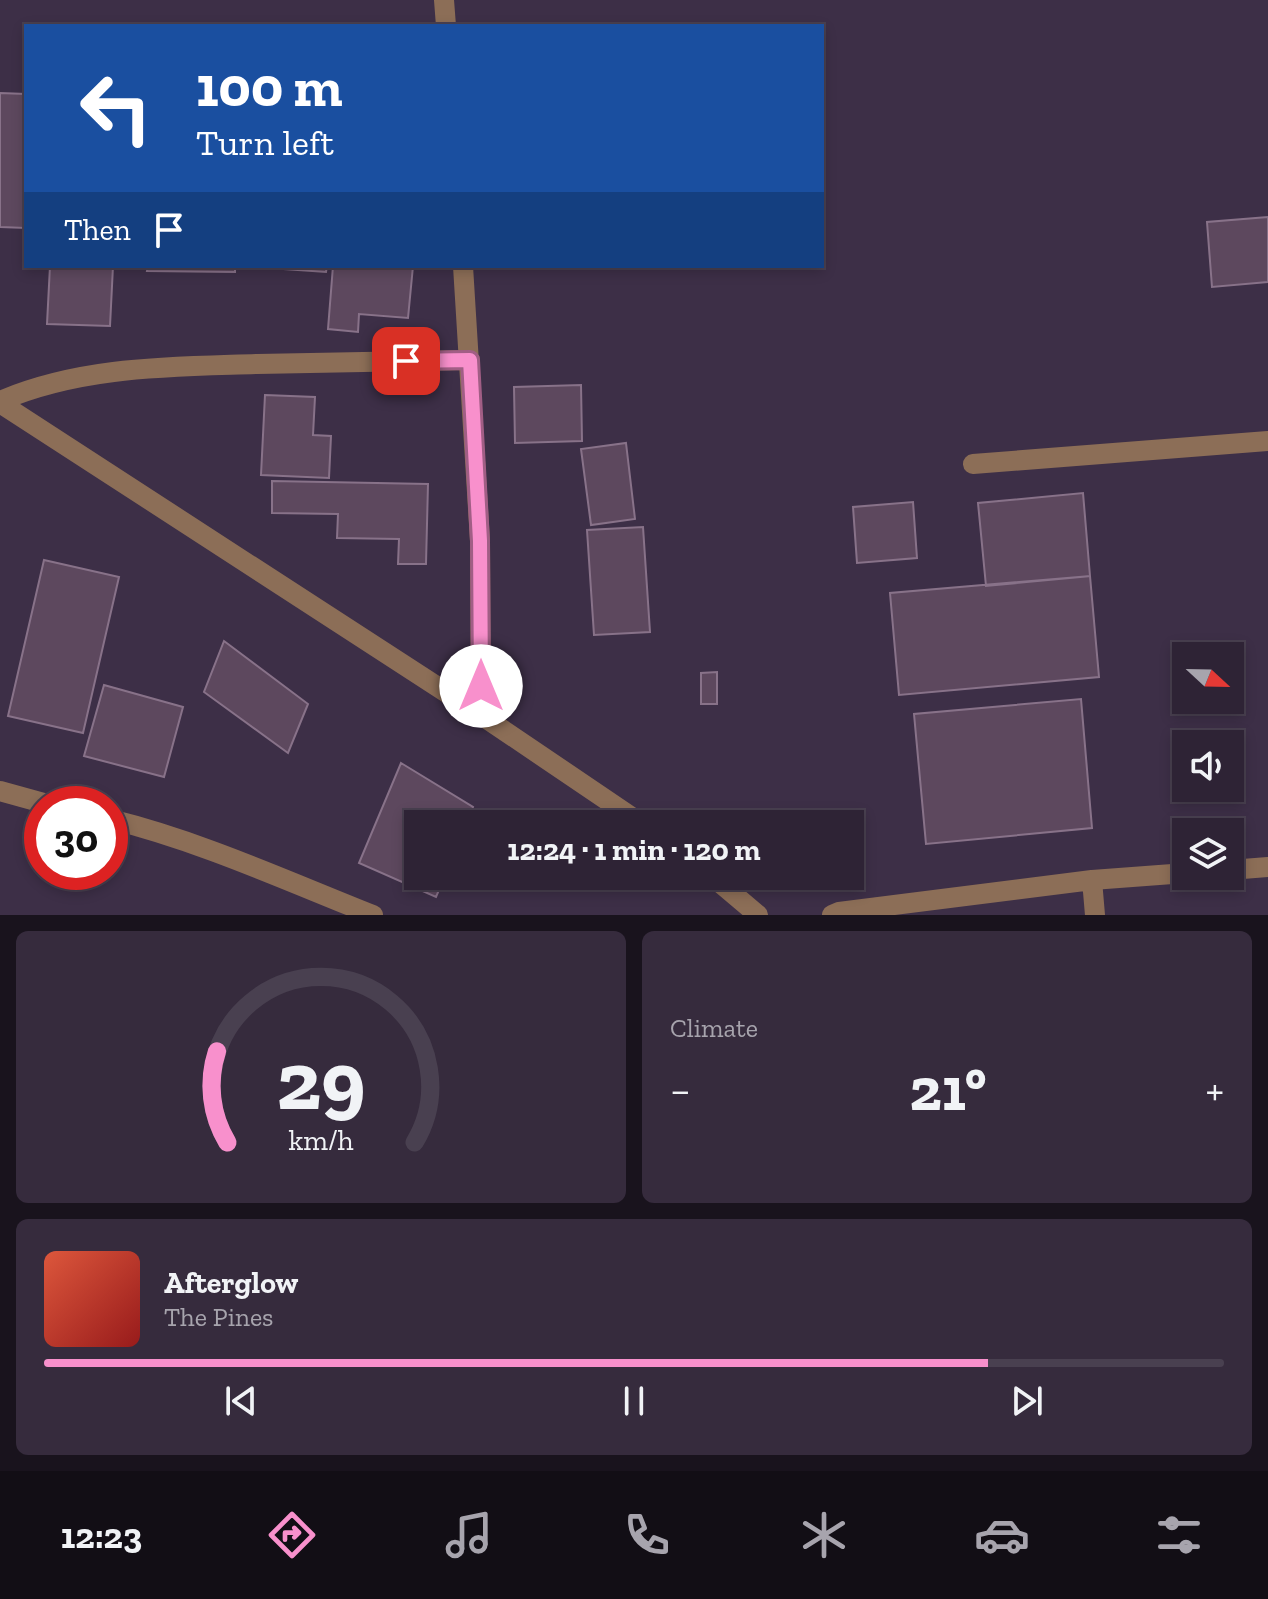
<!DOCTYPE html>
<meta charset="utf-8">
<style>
:root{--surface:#2e2335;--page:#362b3d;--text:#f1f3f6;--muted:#a7a4ad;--line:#494050;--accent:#f890cc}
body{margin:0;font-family:"Zilla Slab",serif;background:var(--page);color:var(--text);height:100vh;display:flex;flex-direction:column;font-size:30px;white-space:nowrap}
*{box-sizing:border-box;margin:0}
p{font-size:26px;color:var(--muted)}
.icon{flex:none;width:44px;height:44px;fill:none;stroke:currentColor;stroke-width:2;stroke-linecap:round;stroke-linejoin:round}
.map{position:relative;height:915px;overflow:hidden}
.drawer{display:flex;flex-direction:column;gap:16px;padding:16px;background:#19131d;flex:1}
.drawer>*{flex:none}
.guide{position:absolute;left:24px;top:24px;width:800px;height:244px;border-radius:0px;box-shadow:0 4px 12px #0003,0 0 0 2px var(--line);background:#1a4fa0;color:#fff;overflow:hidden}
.needle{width:52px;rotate:112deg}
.fabs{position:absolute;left:1172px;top:642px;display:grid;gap:16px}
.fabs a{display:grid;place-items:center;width:72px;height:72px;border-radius:0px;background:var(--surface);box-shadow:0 4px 12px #0003,0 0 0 2px var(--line);font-size:40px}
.speed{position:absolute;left:24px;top:786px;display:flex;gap:16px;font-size:40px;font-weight:700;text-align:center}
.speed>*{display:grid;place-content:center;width:104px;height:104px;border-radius:50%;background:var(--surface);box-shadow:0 4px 12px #0003,0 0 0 2px var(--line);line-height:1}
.speed .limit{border:12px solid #d22;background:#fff;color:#111}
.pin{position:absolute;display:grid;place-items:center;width:68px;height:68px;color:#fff;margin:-34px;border-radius:16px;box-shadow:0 4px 12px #0006}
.me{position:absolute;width:88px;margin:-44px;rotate:0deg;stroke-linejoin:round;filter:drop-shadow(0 0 6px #0008)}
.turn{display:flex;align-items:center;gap:28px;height:168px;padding:0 40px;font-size:36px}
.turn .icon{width:104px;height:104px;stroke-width:2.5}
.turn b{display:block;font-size:56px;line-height:68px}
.then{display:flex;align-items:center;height:76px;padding:0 40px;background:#0003;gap:16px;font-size:30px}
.big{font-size:60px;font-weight:800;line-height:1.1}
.drawer .card{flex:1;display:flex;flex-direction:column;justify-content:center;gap:12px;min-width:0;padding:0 28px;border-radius:12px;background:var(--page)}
.drawer .dial{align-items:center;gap:0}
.dial svg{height:208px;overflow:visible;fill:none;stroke:var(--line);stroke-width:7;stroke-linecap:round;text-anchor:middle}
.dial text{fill:var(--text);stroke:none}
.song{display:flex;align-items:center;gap:24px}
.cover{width:96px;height:96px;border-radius:12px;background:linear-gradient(135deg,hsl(10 70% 55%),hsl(0 70% 35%))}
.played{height:8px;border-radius:4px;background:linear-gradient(90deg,var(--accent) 80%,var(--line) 80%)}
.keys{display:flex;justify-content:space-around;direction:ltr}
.heat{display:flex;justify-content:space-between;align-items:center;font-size:44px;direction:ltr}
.drawer .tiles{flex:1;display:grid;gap:16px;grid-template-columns:1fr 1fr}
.card:last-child{grid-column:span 2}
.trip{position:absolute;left:404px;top:810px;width:460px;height:80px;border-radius:0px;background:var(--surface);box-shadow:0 4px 12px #0003,0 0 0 2px var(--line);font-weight:800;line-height:80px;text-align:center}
.tab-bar{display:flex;height:128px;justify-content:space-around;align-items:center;background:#120e15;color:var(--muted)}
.tab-bar .icon{width:56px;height:56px}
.tab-bar .on{color:var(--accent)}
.tab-bar b{font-size:36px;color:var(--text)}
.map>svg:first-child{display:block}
.building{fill:#5d485e;stroke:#887289;stroke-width:2}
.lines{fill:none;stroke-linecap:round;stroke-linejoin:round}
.minor{stroke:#8c6e57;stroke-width:20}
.route-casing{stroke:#a15e85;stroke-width:20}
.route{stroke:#f890cc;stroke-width:14}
</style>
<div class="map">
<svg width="1268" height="915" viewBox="0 0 1268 915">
<rect width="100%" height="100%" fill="#3d2f47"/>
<!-- building -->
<path class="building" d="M0,93l26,1v134l-26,-1z
M1268,217v65l-56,5 -5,-65z
M50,266h63l-3,60 -63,-2z
M148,266h87v6l-88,-1z
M238,266h89l-1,6z
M333,266h80l-5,52 -49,-4 -1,18 -30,-3z
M581,385l1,56 -67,2 -1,-56z
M265,395l50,2 -2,38 18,1 -2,42 -68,-3z
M626,443l9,76 -44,6 -10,-76z
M272,481l156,3 -2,80h-28l1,-25 -62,-1 1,-24 -66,-1z
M1083,493l7,83 -104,10 -8,-83z
M913,502l4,56 -60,5 -4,-56z
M643,527l7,105 -56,3 -7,-105z
M44,560l75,17 -36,156 -75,-17z
M1090,576l9,101 -200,18 -9,-102z
M224,641l84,63 -20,49 -84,-61z
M717,672v32h-16v-31z
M104,685l79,22 -19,70 -80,-21z
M1081,699l11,129 -166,16 -12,-130z
M401,763l72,44 -7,17h-48v52h27l-9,21 -77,-34z"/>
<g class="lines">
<!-- minor -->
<path class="minor" d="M444,0l2,26
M463,266l17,275 1,174
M0,401c82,-35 169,-34 257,-37 71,-1 142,-3 213,-4
M0,403l481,312 161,109
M973,464l295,-23
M0,791l47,13
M110,819c90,22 177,62 263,96
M1230,870l38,-3
M712,876l46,39
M1092,880l3,35
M832,915l7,-3 253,-32 94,-7"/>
</g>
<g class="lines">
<!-- route casing -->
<g class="route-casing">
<path id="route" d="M406,361l64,-1 10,181 1,145"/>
</g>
<!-- route -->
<use href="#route" class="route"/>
</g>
</svg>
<div class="fabs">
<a><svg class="needle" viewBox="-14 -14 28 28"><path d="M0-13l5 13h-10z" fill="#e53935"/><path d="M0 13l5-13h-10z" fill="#a7a4ad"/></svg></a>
<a><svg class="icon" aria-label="sound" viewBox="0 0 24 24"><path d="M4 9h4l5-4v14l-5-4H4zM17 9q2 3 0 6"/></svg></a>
<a><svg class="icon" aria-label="layers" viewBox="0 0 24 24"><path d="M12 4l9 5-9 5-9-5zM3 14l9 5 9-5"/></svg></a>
</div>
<div class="speed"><div class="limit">30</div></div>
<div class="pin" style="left:406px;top:361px;background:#d93025"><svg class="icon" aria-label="arrive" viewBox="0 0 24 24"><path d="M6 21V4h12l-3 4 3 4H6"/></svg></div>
<svg class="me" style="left:481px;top:686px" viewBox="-20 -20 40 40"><circle r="19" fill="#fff"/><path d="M0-13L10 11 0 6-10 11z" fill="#f890cc"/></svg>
<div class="trip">12:24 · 1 min · 120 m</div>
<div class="guide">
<div class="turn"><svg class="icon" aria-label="left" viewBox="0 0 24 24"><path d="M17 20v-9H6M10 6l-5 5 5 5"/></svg><div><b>100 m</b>Turn left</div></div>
<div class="then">Then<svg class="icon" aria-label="arrive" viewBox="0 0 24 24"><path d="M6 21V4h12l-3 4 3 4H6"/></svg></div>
</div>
</div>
<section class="drawer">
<div class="tiles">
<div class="card dial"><svg viewBox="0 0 100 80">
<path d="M14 69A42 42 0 1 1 86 69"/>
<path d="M14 69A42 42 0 0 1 10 34" stroke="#f890cc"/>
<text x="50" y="56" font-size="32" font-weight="700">29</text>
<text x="50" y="72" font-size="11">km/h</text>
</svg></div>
<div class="card"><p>Climate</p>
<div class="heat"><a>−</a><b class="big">21°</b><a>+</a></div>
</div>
<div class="card">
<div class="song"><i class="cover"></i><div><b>Afterglow</b><p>The Pines</p></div></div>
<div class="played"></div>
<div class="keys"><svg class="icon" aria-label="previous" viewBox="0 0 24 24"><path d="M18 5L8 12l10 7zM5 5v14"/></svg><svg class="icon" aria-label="pause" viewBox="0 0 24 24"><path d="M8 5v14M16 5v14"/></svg><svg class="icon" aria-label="next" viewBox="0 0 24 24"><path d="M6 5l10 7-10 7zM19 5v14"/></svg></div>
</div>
</div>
</section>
<nav class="tab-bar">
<b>12:23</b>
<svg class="icon on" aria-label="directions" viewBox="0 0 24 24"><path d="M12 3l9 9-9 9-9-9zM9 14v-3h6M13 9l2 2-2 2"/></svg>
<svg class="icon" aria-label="music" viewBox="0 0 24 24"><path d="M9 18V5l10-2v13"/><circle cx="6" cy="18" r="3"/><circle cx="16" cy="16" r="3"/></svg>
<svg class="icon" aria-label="phone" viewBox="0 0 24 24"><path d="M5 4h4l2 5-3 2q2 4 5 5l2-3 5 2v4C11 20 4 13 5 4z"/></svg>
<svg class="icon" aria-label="climate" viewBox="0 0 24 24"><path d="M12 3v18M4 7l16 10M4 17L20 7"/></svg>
<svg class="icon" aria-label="car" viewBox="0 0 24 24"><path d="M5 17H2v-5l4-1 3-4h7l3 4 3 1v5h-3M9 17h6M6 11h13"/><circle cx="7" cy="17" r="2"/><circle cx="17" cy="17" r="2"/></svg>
<svg class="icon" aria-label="filters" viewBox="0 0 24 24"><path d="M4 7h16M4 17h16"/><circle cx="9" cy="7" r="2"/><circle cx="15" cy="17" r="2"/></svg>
</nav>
